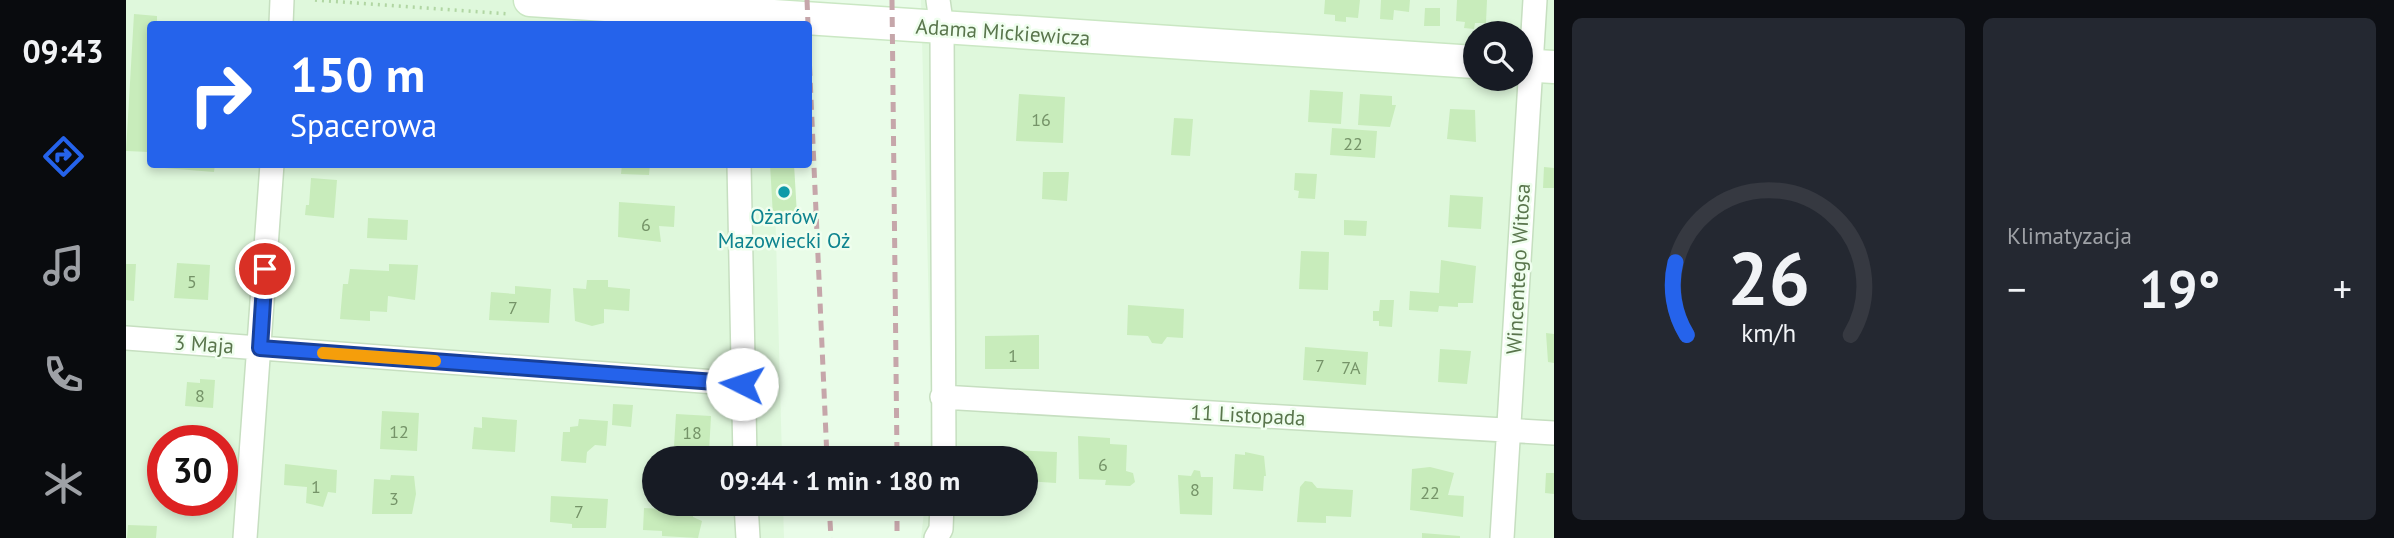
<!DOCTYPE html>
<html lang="pl">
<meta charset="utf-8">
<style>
:root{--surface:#171b24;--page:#242831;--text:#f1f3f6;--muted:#9ea1a6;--line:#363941;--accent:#2563eb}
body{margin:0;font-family:"PT Sans",sans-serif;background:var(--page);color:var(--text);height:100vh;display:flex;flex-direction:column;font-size:26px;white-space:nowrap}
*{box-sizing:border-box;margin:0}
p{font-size:23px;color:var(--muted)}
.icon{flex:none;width:38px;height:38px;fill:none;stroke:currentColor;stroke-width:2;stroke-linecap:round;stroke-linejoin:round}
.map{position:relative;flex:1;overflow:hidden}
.panel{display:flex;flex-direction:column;gap:18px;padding:18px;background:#0d0f14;width:840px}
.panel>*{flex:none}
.hud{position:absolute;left:21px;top:21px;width:665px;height:147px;border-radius:7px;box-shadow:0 4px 10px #0003;background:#2563eb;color:#fff;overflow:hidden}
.tools{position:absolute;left:1337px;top:21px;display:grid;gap:14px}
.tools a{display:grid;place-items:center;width:70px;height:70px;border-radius:50%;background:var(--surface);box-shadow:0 4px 10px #0003;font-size:35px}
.speed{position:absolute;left:21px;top:425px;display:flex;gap:14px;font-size:35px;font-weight:700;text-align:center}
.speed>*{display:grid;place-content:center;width:91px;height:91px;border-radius:50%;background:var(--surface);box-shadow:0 4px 10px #0003;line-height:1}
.speed .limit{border:10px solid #d22;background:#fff;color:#111}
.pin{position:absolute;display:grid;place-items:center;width:60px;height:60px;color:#fff;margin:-30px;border:4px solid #fff;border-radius:50%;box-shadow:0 2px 7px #0007}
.me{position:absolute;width:77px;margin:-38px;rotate:274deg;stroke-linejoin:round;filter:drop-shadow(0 0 5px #0008)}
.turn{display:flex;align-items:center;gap:24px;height:147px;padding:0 28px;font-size:32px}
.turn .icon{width:91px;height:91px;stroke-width:2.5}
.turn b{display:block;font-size:49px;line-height:60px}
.big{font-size:52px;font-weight:700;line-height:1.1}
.panel .widget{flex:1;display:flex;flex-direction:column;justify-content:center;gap:10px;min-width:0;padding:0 24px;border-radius:10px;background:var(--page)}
.panel .dial{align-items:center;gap:0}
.dial svg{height:182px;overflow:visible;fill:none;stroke:var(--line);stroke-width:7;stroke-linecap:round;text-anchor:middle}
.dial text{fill:var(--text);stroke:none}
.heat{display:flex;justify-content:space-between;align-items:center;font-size:38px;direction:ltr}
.panel .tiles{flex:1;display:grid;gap:18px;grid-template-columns:repeat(2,1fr)}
.trip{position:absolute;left:516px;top:446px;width:396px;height:70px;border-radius:35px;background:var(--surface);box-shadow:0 4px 10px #0003;font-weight:700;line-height:70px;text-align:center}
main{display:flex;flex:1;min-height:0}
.tab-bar{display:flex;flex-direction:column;width:126px;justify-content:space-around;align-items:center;background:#090b0e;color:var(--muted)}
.tab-bar .icon{width:49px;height:49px}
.tab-bar .selected{color:var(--accent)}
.tab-bar b{font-size:32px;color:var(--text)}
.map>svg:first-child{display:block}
.residential{fill:#dff8dc;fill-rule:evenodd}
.building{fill:#c8ecbb}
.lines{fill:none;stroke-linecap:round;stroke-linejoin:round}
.street-casing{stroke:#c6dfc0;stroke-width:26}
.secondary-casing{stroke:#cae7c3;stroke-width:35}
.path{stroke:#b1d6a3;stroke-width:3.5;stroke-dasharray:2 5;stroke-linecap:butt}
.street{stroke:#fff;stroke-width:23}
.secondary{stroke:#fff;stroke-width:32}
.rail{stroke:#c6a6aa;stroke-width:5;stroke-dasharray:10 7;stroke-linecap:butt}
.route-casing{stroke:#184099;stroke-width:18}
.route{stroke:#2563eb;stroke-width:12}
.slow{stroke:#f59e0b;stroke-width:12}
.culture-dot{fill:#0f9aa8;stroke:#effeee;stroke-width:2.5}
.labels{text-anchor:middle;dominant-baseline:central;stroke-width:5;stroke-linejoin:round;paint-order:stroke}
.number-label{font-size:18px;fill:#759368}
.street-label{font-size:21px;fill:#59754c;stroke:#effeee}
.culture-label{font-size:21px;fill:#0d838f;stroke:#effeee}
</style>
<main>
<nav class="tab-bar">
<b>09:43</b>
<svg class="icon selected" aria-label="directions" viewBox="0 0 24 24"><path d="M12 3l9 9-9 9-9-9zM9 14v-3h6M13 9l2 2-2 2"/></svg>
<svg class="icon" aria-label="music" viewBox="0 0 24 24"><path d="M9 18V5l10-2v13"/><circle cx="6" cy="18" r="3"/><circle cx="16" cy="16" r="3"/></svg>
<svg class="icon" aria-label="phone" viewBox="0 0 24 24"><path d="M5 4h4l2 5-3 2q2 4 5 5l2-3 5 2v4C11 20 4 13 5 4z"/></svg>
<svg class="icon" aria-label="climate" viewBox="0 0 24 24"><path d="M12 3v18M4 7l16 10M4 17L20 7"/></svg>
</nav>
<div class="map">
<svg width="1428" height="538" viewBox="0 0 1428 538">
<rect width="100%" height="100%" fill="#e9fce8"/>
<!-- residential -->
<path class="residential" d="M0,0h642l1,24h-619v140l624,1 8,293h-128v46h129l1,34h-658zM37,441h59v59h-59z
M795,0h633v538h-633l4,-34h101v-46h-96l1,-67zM1349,33h46v46h-46z"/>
<!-- building -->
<path class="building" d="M1199,0h35l-2,18 -12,-1v5l-11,-1v-6l-11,-1z
M1255,0h29l-1,12 -15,-2 -1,10 -13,-1z
M1331,0h30l-1,23h-11l-1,6 -10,-1 1,-6 -9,-1z
M1299,8h15v18h-16z
M8,14l23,2v8h-7l-1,128 -23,-1z
M1184,90l33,2 -2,32 -33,-2z
M893,94l46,3 -2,46 -47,-2z
M1234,94l32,2v9h4l-6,22 -32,-2z
M1324,109l25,1 1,32 -29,-3z
M1048,118l19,1 -3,37 -19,-1z
M1206,128l45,3 -2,27 -45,-3z
M38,164h51l-1,8 -50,-4z
M496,164h28l-1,11 -28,-1z
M644,164h24l3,51 -24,1z
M1418,167l10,1v20h-11z
M917,172h26l-2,29 -25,-2z
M1169,173l22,1 -2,25 -17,-1 1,-7 -5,-1z
M185,178l26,2 -3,38 -29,-3 1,-10h3z
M1324,195l33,2 -2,32 -33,-2z
M493,202l56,4 -1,21 -15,-1 2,16 -43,-5z
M242,218l40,2 -1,20 -40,-2z
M1218,220l23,1 -1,15 -22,-1z
M1175,251l28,1 -1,38 -29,-1z
M1315,260l35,6 -3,37h-15v4l-19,-1 -1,6 -29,-2 1,-19 29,2z
M51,263l33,2 -2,35 -34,-2z
M0,264h10l-2,37 -8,-1z
M263,264l29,1 -3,35 -27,-4 -1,16 -17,-1v10l-30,-2 3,-35h5l2,-15 39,2z
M461,280h21v7l22,2 -1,22 -25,-2v14l-12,3 -17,-5 -2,-33 13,1z
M389,286l36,3 -2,34 -60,-3 2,-28 24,2z
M1254,300h14l-2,27 -13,-1v-5h-6v-10h6z
M1002,305l56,4 -1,29 -16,-1 -5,7 -10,-1 -4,-7 -21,-1z
M1420,333l8,1v29l-6,-1z
M913,335v34h-54v-33z
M1179,347l63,5 -2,33 -63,-5z
M1314,349l31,2 -4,33 -29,-2z
M74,379l15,1 -2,28 -28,-2 2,-24 13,1z
M487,404l20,1 -2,22 -19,-2z
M256,411l37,2 -2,38 -37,-2z
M550,414l35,2 -2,36 -35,-6z
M356,417l35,3 -2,32 -43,-3 2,-22 8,1z
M453,419l29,2 -2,25 -11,-1 -8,7 -1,11 -25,-2 2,-29h7v-5l8,-1z
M952,436l32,2v6l17,1 -1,26 7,2 2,9 -5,4 -25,-1 1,-5 -27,-1z
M887,450l44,2 -1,31 -30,-2v-23h-13z
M1119,452l19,4 2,20h-2l-1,15 -30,-2 2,-35 10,1z
M159,464l52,6 -1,23 -8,-1 -5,15 -17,-4 1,-16 -23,-2z
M1304,467l24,6 -6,22 16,1 -1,21 -53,-7 2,-41z
M1068,470l6,1 1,6h12l-1,38 -32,-1 -2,-39 13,1z
M1420,473h8v21l-9,-1z
M265,475l23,1 2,18 -4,20h-40l2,-35 16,1z
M1179,481l7,1 5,6 36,2 -2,27 -25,-1v7l-29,-1 3,-35z
M425,496l57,3 -2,29h-34v-4l-22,-2z
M537,504l31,2 -1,11 9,4 -4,17 -36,-2v-5l-19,-1 1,-22 19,1z
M2,525l29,1 -1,12h-29z
M1296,533l38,3v2h-38z"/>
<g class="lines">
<!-- street casing -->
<g class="street-casing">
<path id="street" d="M812,0l4,28 2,430
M155,24l1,-24
M613,164l6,294
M0,338l616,46
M816,397l612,36
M620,504l2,34
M119,538l27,-374
M810,538l5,-9 1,-25
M1376,538l33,-538"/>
</g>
<!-- secondary casing -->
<g class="secondary-casing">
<path id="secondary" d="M404,0l945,62
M1395,65l33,2"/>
</g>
<!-- path -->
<path class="path" d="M189,0l195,14"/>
<!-- street -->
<use href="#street" class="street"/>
<!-- secondary -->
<use href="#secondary" class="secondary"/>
<!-- rail -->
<path class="rail" d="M681,0l1,24
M766,0l5,458
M682,32l19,426
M703,504l2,34
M771,504v34"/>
</g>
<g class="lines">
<!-- route casing -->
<g class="route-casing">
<path id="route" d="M139,269l-5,79 482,36"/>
</g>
<!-- route -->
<use href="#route" class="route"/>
<!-- slow -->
<path class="slow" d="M197,353l112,8"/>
</g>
<!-- markers -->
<circle class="culture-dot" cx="658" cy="192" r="7"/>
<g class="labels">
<!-- number labels -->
<g class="number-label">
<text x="915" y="119">16</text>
<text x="1227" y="143">22</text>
<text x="520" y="224">6</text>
<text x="66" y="281">5</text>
<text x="387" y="307">7</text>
<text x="887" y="355">1</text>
<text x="1194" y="365">7</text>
<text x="1225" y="367">7A</text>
<text x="74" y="395">8</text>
<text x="273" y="431">12</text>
<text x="566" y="432">18</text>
<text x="977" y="464">6</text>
<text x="190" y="486">1</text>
<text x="1069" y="489">8</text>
<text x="1304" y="492">22</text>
<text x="268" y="498">3</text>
<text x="453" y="511">7</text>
</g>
<!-- street labels -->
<g class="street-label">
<text transform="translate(877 32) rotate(4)">Adama Mickiewicza</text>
<text transform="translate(1392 269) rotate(-87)">Wincentego Witosa</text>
<text transform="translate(78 344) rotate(4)">3 Maja</text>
<text transform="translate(1122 415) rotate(3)">11 Listopada</text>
</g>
<!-- culture labels -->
<g class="culture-label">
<text x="658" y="216">Ożarów<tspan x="658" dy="24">Mazowiecki Oż</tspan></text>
</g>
</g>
</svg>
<div class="tools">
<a><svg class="icon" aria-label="search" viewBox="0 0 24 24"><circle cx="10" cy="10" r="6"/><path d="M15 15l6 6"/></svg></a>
</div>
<div class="speed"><div class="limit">30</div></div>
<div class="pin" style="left:139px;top:269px;background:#d93025"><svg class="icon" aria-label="arrive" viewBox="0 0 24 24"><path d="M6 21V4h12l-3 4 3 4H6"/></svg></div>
<svg class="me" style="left:616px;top:384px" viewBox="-20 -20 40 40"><circle r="19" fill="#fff"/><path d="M0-13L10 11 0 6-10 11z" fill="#2563eb"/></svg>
<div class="trip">09:44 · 1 min · 180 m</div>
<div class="hud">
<div class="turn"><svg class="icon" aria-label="right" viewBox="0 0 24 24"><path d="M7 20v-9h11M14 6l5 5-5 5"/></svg><div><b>150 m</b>Spacerowa</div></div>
</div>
</div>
<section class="panel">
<div class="tiles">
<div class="widget dial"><svg viewBox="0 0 100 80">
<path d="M14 69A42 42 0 1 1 86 69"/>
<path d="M14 69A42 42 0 0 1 9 37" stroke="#2563eb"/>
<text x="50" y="56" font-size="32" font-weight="700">26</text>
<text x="50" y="72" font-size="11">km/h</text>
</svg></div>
<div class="widget"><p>Klimatyzacja</p>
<div class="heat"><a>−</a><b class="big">19°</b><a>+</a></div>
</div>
</div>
</section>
</main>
